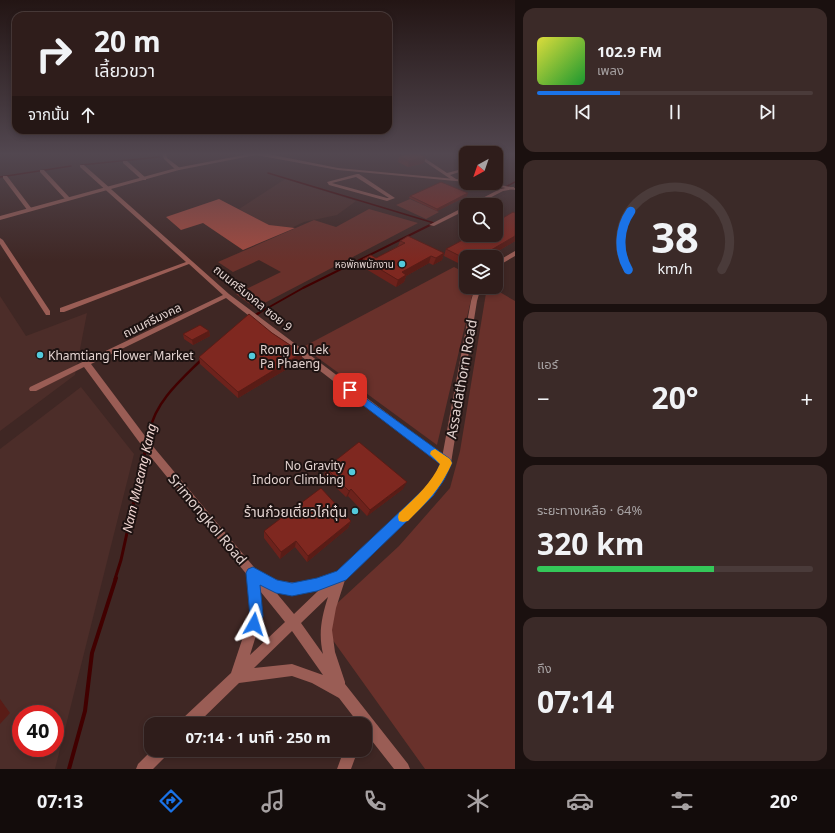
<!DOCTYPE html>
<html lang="th">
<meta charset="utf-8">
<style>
:root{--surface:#2f1d1b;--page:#3b2a28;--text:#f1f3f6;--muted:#a7a2a3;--line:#4a3b3a;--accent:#1a73e8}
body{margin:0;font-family:"Noto Sans","Noto Sans Thai",sans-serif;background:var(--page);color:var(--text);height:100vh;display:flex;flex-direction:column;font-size:15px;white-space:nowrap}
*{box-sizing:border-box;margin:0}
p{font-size:13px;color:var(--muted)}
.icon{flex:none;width:22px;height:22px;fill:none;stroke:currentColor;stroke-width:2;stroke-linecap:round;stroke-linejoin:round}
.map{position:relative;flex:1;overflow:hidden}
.panel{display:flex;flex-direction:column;gap:8px;padding:8px;background:#1a100f;width:320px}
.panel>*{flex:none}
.guide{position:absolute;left:12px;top:12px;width:380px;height:122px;border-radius:12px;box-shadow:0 2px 6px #0003,0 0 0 1px var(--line);background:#2f1d1b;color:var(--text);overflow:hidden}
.needle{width:26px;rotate:220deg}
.fabs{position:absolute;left:459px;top:146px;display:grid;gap:8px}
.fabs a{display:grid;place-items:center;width:44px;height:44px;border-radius:8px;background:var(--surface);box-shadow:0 2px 6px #0003,0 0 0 1px var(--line);font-size:20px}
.speed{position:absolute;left:12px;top:705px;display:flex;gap:8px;font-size:20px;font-weight:700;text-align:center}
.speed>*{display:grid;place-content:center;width:52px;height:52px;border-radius:50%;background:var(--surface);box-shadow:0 2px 6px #0003,0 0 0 1px var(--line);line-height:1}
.speed .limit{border:6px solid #d22;background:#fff;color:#111}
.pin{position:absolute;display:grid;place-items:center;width:34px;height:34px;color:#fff;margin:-17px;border-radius:8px;box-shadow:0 2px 6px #0006}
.me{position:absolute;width:44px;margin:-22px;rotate:6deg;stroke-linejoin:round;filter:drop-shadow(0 0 3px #0008)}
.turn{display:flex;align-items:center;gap:14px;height:84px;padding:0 16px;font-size:18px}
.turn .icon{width:52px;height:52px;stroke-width:2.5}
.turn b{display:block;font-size:28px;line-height:34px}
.then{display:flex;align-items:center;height:38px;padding:0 16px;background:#0003;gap:8px;font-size:15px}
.big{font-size:30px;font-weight:700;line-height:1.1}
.panel .widget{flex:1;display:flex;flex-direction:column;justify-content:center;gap:6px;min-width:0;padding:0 14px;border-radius:12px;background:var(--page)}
.panel .dial{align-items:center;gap:0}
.dial svg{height:104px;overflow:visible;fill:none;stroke:var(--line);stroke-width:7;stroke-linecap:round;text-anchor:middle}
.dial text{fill:var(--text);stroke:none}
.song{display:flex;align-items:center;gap:12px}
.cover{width:48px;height:48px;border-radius:6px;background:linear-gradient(135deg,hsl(60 70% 55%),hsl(130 70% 35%))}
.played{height:4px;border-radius:2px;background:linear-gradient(90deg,var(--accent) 30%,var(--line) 30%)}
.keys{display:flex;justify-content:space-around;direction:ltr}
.heat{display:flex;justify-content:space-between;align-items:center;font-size:22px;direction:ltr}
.charge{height:6px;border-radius:3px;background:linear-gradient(90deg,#34c759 64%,var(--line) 0)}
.trip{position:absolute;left:144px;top:717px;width:228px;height:40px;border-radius:12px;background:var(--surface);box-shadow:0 2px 6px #0003,0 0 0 1px var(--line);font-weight:700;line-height:40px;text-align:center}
.dock{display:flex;height:64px;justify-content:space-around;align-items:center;background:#130c0b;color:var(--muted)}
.dock .icon{width:28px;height:28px}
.dock .selected{color:var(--accent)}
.dock b{font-size:18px;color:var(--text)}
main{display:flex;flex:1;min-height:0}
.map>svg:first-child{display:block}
.built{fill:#4c2d29;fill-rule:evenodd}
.green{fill:#69312b}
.forest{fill:#a44a3f}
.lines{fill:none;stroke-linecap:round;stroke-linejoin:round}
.stream-far4{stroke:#410000;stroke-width:1.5}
.stream-far3{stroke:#410000;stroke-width:2}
.stream-far2{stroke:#410000;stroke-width:2.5}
.stream-far1{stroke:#410000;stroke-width:3}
.stream{stroke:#410000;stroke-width:4}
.minor{fill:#9a5d55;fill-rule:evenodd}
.tertiary{fill:#9a5d55;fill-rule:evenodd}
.wall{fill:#6d221c}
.shaded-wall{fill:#591c16}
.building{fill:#7f2820;stroke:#591c16}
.route{fill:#1a73e8;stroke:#114b97}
.slow{fill:#f59e0b}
.poi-dot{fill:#53cadc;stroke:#1e1312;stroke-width:1.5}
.labels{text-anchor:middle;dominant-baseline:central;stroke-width:4;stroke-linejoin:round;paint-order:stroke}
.far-poi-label{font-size:10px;fill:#e3d3d0;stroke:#1e1312;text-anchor:end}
.street-label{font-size:12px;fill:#e3d3d0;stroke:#1e1312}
.poi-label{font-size:12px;fill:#e3d3d0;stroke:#1e1312;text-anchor:start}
.water-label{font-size:13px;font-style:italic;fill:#f2d7d3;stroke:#1e1312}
.near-street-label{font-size:14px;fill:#e3d3d0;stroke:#1e1312}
.near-poi-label{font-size:14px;fill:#e3d3d0;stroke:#1e1312;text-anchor:end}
</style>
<main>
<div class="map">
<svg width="515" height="769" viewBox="0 0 515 769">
<rect width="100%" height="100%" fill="#3f2724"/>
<!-- built -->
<path class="built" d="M285,179l71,22 -19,14 -33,7 -23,11 -42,-24z
M0,296l26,40 61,-23 -12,62 -75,56z
M81,387l53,67 -79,315h-55v-320zM21,714h34v34h-34z"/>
<!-- green -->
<path class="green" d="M410,199l29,13 -13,7 -30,-14z
M369,209l49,14 -163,85 -19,-14 45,-22 -22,-12 -26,12 -15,-10 96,-42 22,7z
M454,267l12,6v14h8l-37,158 -134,-98z
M487,287h4l24,14v468h-90l-93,-130v-31l67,-62 51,-58 10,-37z"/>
<!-- forest -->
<path class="forest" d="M219,199l50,26 26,3 -52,22 -40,-27 -22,7 -15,-13z"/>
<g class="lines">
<!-- stream-far4 -->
<path class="stream-far4" d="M81,165l78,-8
M268,173l166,50
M0,177l71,-11
M500,190l15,-8"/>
<!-- stream-far3 -->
<path class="stream-far3" d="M257,314l46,-26 129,-64"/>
<!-- stream-far2 -->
<path class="stream-far2" d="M254,316l5,-3
M150,430c6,-29 31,-50 51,-70"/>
<!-- stream-far1 -->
<path class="stream-far1" d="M147,442l3,-13
M115,579l6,-19 25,-113"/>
<!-- stream -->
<path class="stream" d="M69,769l16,-58 7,-58 24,-75"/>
<!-- minor -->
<path class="minor" d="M162,153h4l1,5 13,10v2h-4l-12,-11z
M412,153h5l30,20 19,-5v2l-16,5 6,4 -4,1z
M500,153h6l-10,4v-2z
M123,161h4l19,17v2h-4l-19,-17z
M80,165h4l145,129 220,166 2,3 -2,3 -3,1 -3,-1 -217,-168 -135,66 60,80 2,3 -2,3 -3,1 -3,-1 -61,-83 -48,24h-6l-1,-2 1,-2 193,-92 -34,-31 -125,48h-4v-4l126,-46 -106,-95z
M40,170h4l26,28v2h-4l-26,-28z
M357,174h2l36,24 -8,3 -58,-16 -2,-3zM356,177l33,21h-2l-55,-15z
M3,176h4l25,33v2h-4l-25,-33z
M512,187h2v2l-11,2 -27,14h-7l31,-16z
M466,206v4l-32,16 -5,-1z
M0,238l3,2 47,71v4h-4l-46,-71z
M344,750h14l-7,19h-14z"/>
<!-- tertiary -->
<path class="tertiary" d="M254,153h9l75,15 128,12v2l-128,-12 -82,-15 -77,15 -179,50v-4l176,-48z
M482,183h9l24,5v2z
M515,251v5l-19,11v-5z
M475,287h6l-4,14 -26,162 -8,17 -11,15 -87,85 -9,28 -4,22 3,22 10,30v2l63,80 2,5h-16l-29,-37v-8h-6l-20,-26 -27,-15 -20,-7 -53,7 -42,41h-17l2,-5 49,-46 19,-57 -2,-40 -103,-126 -2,-3 2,-3 3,-1 3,1 107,128 22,9 18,2 18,-4 22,-8 88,-82 10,-15 5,-11 30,-162zM274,590c15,5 29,5 45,0l-25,24zM260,591l25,31 -35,33 12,-39zM328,597c-6,19 -10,36 -5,57l-22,-31zM292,631l31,44 -31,-11 -38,4z
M152,750h17l-2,5 -14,14h-17l2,-5z"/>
</g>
<!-- wall -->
<path class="wall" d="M399,156l25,7 -16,4 -10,-5z
M410,196h57l-30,15 -28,-13z
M515,213v28l-27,16h-22v10l-22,-11 2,-7z
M400,241l44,12 -2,7 -9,5 -4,-2 -23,13 -2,6 -8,5 -35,-21 2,-7 13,-1 22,-12z
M209,331l1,5 -17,9 -9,-6 -1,-5z
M272,333l30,20v7l-64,38 -38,-34 -1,-7z
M326,468l77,21 -36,27 -19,-20 -2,1 -22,-21z
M351,521l-3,7 -41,34 -12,-15 -15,12 -16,-21v-7z"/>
<!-- shaded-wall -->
<path class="shaded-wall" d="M426,157l-2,6 -16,4 1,-6z
M468,193l-1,3 -30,15v-2z
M515,236v5l-27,16h-9z
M444,253l-2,7 -9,5 3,-7z
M431,256l-2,7 -23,13 -2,6 -8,5 2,-7 4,-8z
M209,331l1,5 -17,9 -1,-5z
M302,353v7l-64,38v-6z
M407,482l-4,7 -36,27 3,-6z
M351,489l-3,7 -2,1 3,-6z
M351,521l-3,7 -41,34 1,-6z
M296,541l-1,6 -15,12 1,-7z
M0,699l10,14 -10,11z"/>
<!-- building -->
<path class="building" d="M412,153h6l8,4 -17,4 -10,-5z
M441,182l27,11 -31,16 -27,-13z
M513,212l2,1v23l-36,21h-13v2l-20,-10 26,-14h24v-13z
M408,236l36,17 -8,5 -5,-2 -29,16 4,3 -8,5 -35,-21 8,-4 5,3 29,-15 -5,-2z
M249,314l23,19 30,20 -64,39 -39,-35z
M200,325l9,6 -17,9 -9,-6z
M359,442l48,40 -37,28 -19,-21 -2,2 -23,-23z
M321,488l30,33 -43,35 -12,-15 -15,11 -17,-21z"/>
<!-- sky -->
<linearGradient id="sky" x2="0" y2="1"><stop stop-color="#231514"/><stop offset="0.59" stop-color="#524750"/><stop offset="1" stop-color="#524750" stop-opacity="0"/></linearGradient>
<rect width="515" height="261" fill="url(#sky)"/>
<!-- route -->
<path class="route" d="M350,387l100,72 2,4 -8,17 -11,16 -87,84 -29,11 -25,5 -16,-3 -16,-8 3,31 -4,13 -5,2 -5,-2 -2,-5 3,-8 -4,-43 2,-4 5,-2 24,13 15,3 25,-5 20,-7 88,-83 11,-14 4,-10 -93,-71v-5z"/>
<!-- slow -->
<path class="slow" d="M435,449l15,10 2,4c-11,25 -25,39 -44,58l-5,1 -4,-1 -1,-4 1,-4c16,-15 32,-29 41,-49l-10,-10 1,-3z"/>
<!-- markers -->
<g class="poi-dot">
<circle cx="402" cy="264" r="4"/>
<circle cx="40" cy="355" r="4"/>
<circle cx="252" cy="356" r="4"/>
<circle cx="352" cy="472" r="4"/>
<circle cx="355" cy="511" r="4"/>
</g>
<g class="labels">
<!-- far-poi labels -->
<g class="far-poi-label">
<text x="394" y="264">หอพักพนักงาน</text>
</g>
<!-- street labels -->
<g class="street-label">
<text transform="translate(253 298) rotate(39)">ถนนศรีมงคล ซอย 9</text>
<text transform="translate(152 320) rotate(-26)">ถนนศรีมงคล</text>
</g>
<!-- poi labels -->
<g class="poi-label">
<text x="260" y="349">Rong Lo Lek<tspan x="260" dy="14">Pa Phaeng</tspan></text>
<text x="48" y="355">Khamtiang Flower Market</text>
<text x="344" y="465" text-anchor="end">No Gravity<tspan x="344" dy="14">Indoor Climbing</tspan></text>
</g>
<!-- water labels -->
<g class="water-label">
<text transform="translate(139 478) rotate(-77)">Nam Mueang Kang</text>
</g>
<!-- near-street labels -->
<g class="near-street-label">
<text transform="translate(461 379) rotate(-80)">Assadathorn Road</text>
<text transform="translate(208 519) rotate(50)">Srimongkol Road</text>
</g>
<!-- near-poi labels -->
<g class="near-poi-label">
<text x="347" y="511">ร้านก๋วยเตี๋ยวไก่ตุ๋น</text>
</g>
</g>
</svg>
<div class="fabs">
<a><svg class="needle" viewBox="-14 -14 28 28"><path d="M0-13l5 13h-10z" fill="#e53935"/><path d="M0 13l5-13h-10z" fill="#a7a2a3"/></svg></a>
<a><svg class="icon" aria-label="search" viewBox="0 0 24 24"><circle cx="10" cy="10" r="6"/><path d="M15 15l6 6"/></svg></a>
<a><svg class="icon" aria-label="layers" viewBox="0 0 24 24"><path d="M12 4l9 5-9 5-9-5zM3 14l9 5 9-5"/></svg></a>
</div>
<div class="speed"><div class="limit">40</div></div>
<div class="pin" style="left:350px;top:390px;background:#d93025"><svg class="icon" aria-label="arrive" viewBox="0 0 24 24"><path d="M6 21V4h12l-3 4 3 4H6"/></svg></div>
<svg class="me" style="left:254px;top:624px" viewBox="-20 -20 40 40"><path d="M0-17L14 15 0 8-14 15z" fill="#1a73e8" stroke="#fff" stroke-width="4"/></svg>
<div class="trip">07:14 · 1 นาที · 250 m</div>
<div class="guide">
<div class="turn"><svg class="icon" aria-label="right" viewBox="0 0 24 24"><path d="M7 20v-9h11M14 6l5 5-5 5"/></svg><div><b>20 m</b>เลี้ยวขวา</div></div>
<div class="then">จากนั้น<svg class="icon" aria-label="ahead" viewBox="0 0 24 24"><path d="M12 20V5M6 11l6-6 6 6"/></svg></div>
</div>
</div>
<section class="panel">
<div class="widget">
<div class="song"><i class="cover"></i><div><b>102.9 FM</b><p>เพลง</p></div></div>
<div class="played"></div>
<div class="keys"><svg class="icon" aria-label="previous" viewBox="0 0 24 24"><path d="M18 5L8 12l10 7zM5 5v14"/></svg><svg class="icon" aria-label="pause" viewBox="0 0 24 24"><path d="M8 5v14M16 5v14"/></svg><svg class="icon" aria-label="next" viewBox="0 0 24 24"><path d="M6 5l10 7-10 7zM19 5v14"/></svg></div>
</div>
<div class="widget dial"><svg viewBox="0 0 100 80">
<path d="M14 69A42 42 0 1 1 86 69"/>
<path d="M14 69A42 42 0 0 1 16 24" stroke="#1a73e8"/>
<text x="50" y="56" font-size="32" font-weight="700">38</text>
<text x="50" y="72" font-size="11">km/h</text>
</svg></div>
<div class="widget"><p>แอร์</p>
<div class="heat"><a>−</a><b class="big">20°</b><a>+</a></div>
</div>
<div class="widget"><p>ระยะทางเหลือ · 64%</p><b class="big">320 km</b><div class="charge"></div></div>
<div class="widget"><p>ถึง</p><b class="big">07:14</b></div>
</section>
</main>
<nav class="dock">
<b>07:13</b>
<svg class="icon selected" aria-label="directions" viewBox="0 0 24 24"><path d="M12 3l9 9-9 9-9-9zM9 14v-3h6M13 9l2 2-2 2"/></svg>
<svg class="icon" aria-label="music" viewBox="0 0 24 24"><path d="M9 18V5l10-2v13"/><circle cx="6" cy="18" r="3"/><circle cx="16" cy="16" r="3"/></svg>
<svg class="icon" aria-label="phone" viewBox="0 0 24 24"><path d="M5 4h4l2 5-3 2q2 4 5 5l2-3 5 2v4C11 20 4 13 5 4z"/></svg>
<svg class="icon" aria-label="climate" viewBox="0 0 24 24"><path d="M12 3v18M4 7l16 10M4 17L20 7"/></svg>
<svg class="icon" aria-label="car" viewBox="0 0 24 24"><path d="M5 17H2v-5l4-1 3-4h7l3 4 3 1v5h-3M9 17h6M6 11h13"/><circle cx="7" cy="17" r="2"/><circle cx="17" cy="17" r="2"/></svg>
<svg class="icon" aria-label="filters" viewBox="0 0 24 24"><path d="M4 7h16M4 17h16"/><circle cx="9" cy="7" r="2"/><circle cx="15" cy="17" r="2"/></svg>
<b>20°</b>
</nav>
